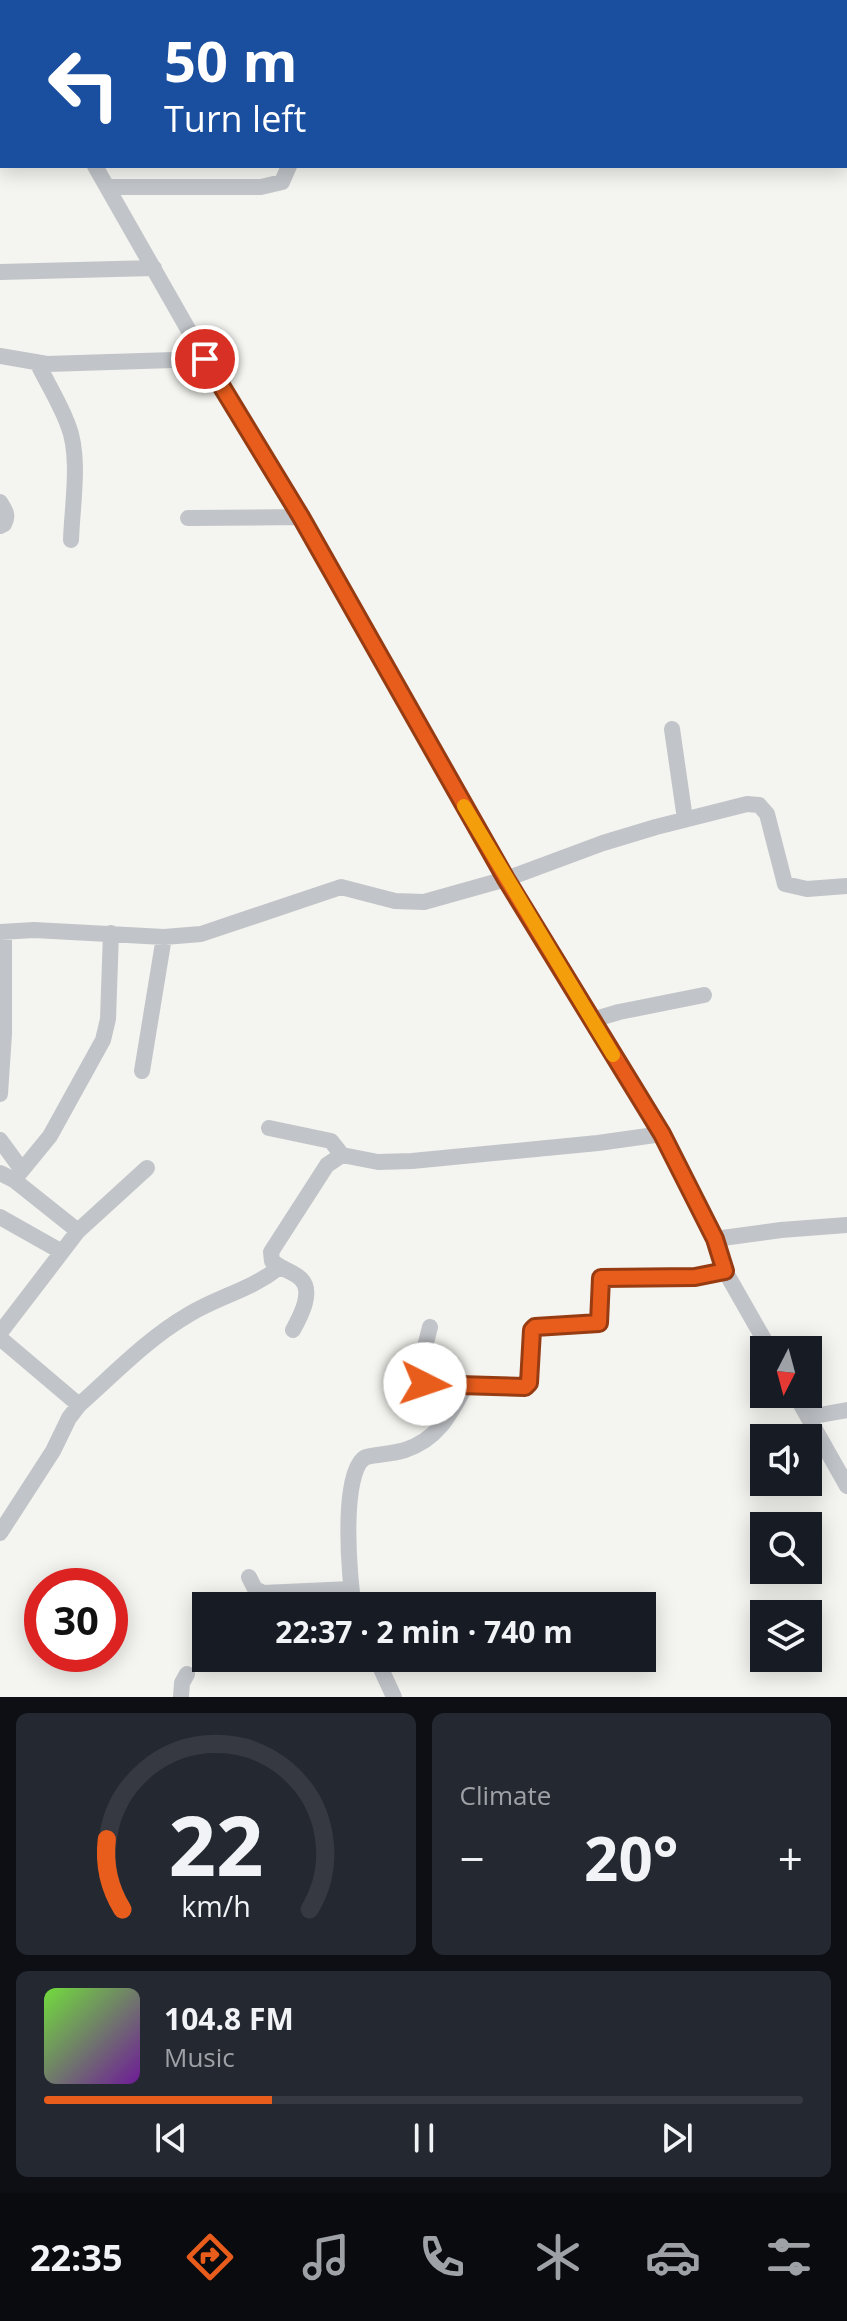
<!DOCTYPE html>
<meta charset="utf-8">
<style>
:root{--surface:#171b24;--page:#242831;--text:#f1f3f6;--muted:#9ea1a6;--line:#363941;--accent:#e85c1c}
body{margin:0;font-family:"Open Sans",sans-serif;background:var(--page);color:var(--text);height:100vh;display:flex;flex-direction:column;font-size:30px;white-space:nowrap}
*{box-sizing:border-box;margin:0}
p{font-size:26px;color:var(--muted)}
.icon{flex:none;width:44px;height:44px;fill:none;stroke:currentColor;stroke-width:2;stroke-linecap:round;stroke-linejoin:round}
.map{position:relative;height:1697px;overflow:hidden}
.side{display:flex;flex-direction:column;gap:16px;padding:16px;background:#0d0f14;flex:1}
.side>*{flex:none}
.hud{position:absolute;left:0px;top:0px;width:848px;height:168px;box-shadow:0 4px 20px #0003;background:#1a4fa0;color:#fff;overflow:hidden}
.needle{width:52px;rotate:186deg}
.buttons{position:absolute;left:750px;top:1336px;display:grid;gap:16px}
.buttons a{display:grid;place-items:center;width:72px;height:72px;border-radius:0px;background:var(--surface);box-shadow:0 4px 20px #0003;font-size:40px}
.speed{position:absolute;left:24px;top:1568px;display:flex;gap:16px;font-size:40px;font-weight:700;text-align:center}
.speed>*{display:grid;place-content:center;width:104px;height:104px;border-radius:50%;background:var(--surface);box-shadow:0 4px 20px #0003;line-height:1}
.speed .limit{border:12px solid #d22;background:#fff;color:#111}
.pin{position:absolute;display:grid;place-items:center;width:68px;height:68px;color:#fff;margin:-34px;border:4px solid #fff;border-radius:50%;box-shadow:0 2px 8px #0007}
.me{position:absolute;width:88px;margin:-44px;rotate:94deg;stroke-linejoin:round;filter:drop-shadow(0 0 6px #0008)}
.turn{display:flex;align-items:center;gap:28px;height:168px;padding:0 32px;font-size:36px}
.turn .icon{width:104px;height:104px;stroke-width:2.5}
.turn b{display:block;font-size:56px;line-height:68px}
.big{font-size:60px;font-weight:700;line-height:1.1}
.side .card{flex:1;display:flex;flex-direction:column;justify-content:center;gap:12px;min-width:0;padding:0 28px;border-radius:12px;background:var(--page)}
.side .dial{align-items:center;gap:0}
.dial svg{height:208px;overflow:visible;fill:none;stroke:var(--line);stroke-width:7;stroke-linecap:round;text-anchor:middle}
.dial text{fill:var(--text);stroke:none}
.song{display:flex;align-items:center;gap:24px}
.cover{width:96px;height:96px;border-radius:12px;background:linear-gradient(135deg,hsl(100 70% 55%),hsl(280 70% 35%))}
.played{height:8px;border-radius:4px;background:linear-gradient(90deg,var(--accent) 30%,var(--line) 30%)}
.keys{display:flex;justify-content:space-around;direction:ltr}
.heat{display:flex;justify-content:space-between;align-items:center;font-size:44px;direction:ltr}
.side .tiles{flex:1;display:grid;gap:16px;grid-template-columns:1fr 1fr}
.card:last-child{grid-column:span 2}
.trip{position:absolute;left:192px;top:1592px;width:464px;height:80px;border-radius:0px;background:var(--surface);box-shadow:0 4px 20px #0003;font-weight:700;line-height:80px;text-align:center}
.menu{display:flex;height:128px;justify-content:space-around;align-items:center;background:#090b0e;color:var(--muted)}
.menu .icon{width:56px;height:56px}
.menu .active{color:var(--accent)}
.menu b{font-size:36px;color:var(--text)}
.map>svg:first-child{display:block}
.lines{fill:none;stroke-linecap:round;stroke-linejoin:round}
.minor{stroke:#c1c4c8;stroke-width:16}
.route-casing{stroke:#973c12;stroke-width:20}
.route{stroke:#e85c1c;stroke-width:14}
.slow{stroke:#f59e0b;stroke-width:14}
</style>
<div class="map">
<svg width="847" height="1697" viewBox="0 0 847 1697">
<rect width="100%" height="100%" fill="#f4f4f0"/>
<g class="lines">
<!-- minor -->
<path class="minor" d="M82,0l1,2
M0,4l2,3
M846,15h1
M0,23l2,1
M95,166l110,193 96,158 205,362 156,255 53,105 10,32 45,79
M107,187h154l21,-5 7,-16
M0,272l154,-4
M0,356l47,8 158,-5
M37,362c10,21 23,41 31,63 13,32 4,81 3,115
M0,502c5,8 9,13 4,22l-4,2
M188,518l113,-1
M672,729l13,90
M0,932l34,-2 130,7 37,-3 140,-47 54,14 29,1 82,-23 97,-36 53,-16 91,-23 12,1 8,9 18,70 22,5 40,-3
M592,1020l27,-8 85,-17
M142,1071l22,-134
M0,1094l4,-60v-102
M269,1128l62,13 11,14
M0,1140l22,30
M0,1173l14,7 64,51
M14,1180l36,-44 53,-96 5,-21 3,-86
M0,1217l62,35
M715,1239l66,-9 66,-5
M430,1327l-14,55 38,4 71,1 4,-4 4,-55 66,-5 2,-45 94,-1 30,-6
M293,1330c7,-13 21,-38 8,-51 -8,-8 -21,-10 -29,-18l-1,-9 56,-87 15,-10 36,7 34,-1 186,-18 64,-9
M0,1333l78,-102 69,-63
M0,1338l79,67
M795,1394l52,92
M808,1417l39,-7
M0,1533l53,-82 16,-33 10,-13c35,-31 68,-66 109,-90 31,-19 61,-24 92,-48
M249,1577l6,12 8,4 88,-4
M354,1606c-5,-27 -14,-136 12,-149 13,-3 26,-3 39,-7 32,-10 45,-35 60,-63
M376,1658l18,39
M181,1697l1,-14 5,-9"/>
</g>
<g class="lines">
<!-- route casing -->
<g class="route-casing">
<path id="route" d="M205,359l96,158 205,362 156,255 53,105 10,32 -30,6 -94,1 -2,45 -64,4 -3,3 -3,53 -4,4 -100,-3"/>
</g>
<!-- route -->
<use href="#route" class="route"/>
<!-- slow -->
<path class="slow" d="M464,806l149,249"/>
</g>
</svg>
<div class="buttons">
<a><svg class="needle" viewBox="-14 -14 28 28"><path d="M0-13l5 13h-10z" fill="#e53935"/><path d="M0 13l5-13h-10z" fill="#9ea1a6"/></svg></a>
<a><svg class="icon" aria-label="sound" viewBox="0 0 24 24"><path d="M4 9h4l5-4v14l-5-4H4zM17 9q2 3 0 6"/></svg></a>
<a><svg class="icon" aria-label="search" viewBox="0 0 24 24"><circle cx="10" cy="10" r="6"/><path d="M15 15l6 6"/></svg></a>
<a><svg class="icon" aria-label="layers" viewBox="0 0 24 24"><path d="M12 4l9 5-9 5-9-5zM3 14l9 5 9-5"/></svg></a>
</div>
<div class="speed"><div class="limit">30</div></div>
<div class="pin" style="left:205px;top:359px;background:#d93025"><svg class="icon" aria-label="arrive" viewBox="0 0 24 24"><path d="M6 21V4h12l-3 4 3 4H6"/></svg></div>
<svg class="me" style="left:425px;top:1384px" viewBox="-20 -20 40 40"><circle r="19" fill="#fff"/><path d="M0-13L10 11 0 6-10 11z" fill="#e85c1c"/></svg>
<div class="trip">22:37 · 2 min · 740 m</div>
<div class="hud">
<div class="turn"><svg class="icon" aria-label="left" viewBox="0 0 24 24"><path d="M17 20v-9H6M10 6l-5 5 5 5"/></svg><div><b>50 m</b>Turn left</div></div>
</div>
</div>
<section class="side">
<div class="tiles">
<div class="card dial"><svg viewBox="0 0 100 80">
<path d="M14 69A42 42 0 1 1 86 69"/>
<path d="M14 69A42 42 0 0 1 8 42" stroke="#e85c1c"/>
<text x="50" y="56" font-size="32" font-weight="700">22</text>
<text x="50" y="72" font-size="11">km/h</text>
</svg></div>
<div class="card"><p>Climate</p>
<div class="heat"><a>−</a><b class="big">20°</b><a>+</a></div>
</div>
<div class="card">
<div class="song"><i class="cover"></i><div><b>104.8 FM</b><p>Music</p></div></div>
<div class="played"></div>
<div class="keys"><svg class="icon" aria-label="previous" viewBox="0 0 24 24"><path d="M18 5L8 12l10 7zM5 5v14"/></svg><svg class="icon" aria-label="pause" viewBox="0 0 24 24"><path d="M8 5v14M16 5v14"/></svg><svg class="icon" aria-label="next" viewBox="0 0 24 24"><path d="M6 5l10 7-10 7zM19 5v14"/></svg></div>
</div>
</div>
</section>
<nav class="menu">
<b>22:35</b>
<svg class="icon active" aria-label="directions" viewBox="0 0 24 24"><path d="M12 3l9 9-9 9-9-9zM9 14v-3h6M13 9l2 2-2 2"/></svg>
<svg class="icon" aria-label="music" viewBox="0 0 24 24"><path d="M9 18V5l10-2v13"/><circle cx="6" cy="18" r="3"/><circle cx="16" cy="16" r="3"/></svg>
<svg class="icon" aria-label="phone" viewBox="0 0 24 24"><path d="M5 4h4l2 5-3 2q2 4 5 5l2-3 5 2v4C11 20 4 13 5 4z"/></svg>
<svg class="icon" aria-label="climate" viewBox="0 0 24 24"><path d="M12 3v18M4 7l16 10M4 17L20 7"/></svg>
<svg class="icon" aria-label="car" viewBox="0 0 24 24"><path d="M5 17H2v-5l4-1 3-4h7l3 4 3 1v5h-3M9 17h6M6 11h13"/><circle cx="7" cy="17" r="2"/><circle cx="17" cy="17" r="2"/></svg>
<svg class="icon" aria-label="filters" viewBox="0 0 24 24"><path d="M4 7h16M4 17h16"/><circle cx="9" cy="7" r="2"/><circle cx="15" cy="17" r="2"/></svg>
</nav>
